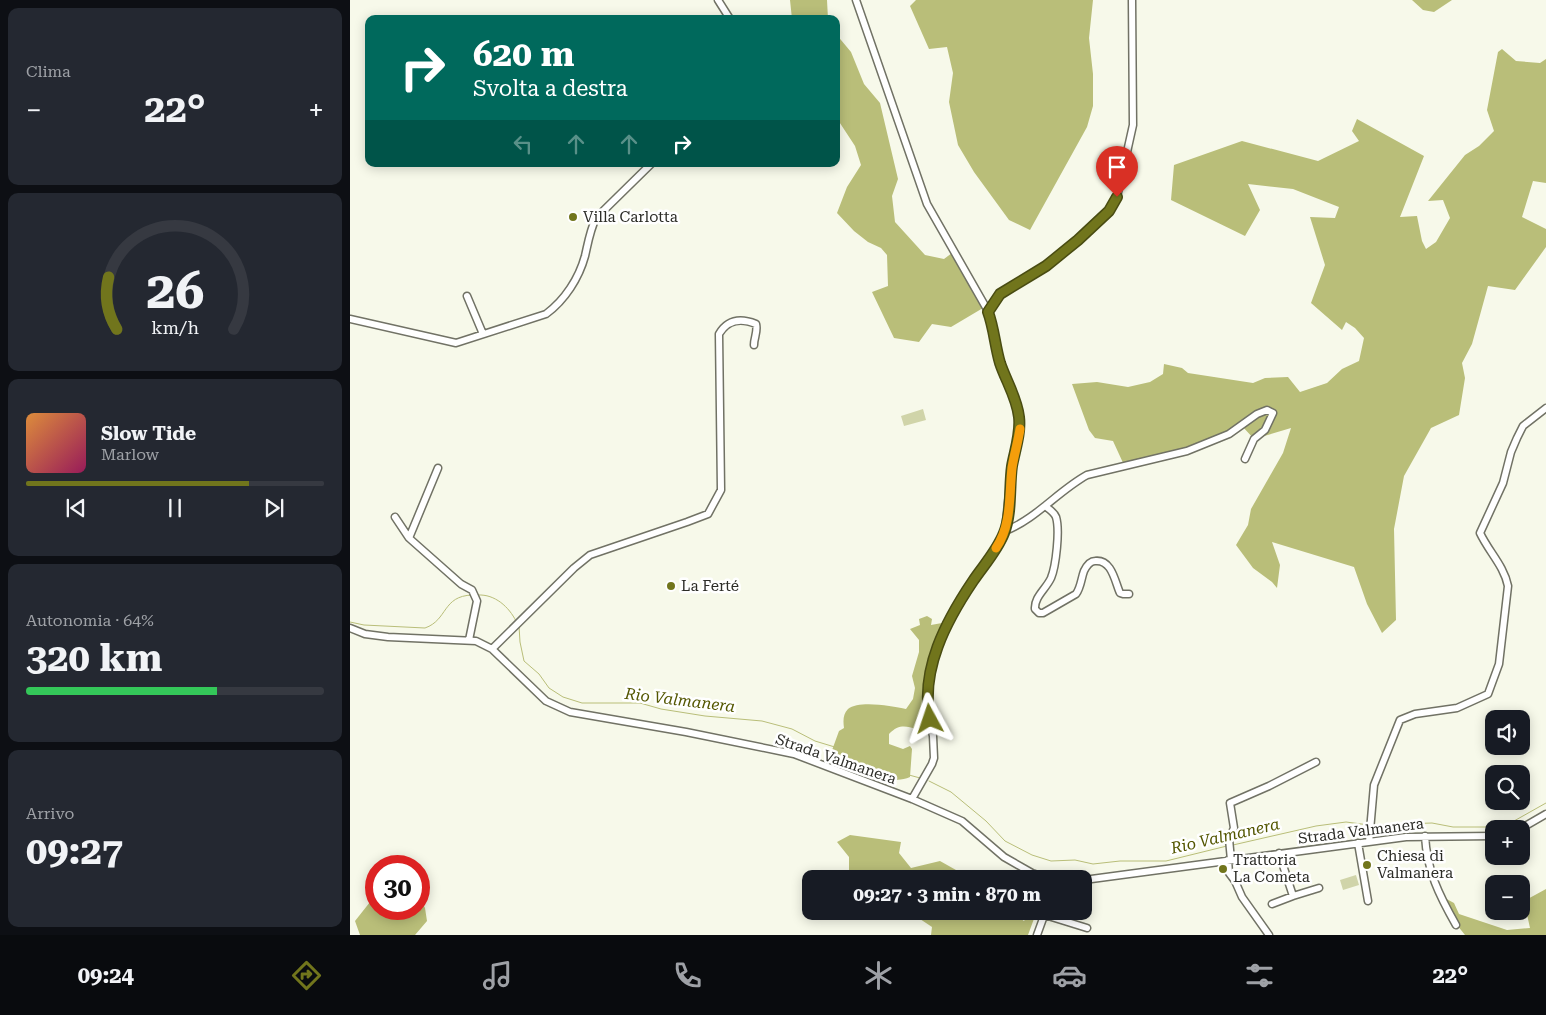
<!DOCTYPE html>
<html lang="it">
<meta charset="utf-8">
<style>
:root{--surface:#171b24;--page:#242831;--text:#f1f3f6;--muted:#9ea1a6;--line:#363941;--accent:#71751c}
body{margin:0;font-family:"Roboto Serif",serif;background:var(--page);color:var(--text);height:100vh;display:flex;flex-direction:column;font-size:19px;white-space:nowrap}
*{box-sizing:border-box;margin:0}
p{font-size:16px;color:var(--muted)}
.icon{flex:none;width:28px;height:28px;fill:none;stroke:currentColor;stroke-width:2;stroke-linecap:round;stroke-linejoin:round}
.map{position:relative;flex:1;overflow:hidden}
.panel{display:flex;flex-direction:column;gap:8px;padding:8px;background:#0d0f14;width:350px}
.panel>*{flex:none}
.hud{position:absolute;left:15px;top:15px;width:475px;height:152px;border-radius:10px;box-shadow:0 2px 12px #0003;background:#00695c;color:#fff;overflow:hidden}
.tools{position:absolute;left:1135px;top:710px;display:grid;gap:10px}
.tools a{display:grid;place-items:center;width:45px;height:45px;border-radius:10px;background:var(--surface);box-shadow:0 2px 12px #0003;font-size:25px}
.speed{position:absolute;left:15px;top:855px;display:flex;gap:10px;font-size:25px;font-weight:700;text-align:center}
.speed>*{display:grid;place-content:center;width:65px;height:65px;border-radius:50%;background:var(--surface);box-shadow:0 2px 12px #0003;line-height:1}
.speed .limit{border:8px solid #d22;background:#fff;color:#111}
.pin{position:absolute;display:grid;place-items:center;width:42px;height:42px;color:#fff;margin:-51px -21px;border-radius:50% 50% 50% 0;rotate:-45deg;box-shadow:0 0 5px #0007}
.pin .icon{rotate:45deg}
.me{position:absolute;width:55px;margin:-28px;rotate:355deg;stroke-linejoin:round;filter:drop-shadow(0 0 4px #0008)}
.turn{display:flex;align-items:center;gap:18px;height:105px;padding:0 25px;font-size:22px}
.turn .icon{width:65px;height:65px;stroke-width:2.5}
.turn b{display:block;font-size:35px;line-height:42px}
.lanes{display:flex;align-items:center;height:48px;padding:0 25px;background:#0003;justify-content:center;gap:25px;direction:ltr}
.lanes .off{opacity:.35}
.big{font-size:38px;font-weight:700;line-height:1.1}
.panel .widget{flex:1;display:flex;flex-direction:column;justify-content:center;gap:8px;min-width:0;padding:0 18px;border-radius:10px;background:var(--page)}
.panel .dial{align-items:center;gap:0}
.dial svg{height:130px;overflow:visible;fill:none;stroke:var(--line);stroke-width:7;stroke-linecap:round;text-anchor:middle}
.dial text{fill:var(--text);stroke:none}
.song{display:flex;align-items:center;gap:15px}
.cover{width:60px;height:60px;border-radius:8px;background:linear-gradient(135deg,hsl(30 70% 55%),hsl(330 70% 35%))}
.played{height:5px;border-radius:2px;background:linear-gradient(90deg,var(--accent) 75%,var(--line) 75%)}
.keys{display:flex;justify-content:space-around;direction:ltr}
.heat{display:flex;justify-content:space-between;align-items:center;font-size:28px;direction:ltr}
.charge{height:8px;border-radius:4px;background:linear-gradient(90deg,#34c759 64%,var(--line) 0)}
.trip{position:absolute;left:452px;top:870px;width:290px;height:50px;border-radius:10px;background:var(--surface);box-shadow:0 2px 12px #0003;font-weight:700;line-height:50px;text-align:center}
.menu{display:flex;height:80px;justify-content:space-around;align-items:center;background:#090b0e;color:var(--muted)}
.menu .icon{width:35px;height:35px}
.menu .on{color:var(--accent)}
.menu b{font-size:22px;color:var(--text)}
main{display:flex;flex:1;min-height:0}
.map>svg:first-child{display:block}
.green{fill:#d0d4a9}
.forest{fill:#b9be79}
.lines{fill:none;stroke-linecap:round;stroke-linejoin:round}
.stream{stroke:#b9be79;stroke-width:1}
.minor-casing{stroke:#717265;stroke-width:9}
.minor{stroke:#fff;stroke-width:6}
.route-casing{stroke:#494c12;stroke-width:12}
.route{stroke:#71751c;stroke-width:9}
.slow{stroke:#f59e0b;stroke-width:9}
.poi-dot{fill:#71751c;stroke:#fff;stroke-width:2}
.labels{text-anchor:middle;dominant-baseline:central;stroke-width:5;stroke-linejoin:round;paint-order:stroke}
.poi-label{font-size:15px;fill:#2c2c27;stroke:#fff;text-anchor:start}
.street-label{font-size:15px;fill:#2c2c27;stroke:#fff}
.water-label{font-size:16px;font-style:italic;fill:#535600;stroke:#fff}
</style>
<main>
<section class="panel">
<div class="widget"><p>Clima</p>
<div class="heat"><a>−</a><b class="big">22°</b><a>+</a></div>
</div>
<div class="widget dial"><svg viewBox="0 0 100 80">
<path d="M14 69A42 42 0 1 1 86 69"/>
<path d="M14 69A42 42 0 0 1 9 37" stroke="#71751c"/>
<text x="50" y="56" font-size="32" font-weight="700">26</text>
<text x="50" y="72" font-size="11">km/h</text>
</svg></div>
<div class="widget">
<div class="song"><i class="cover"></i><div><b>Slow Tide</b><p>Marlow</p></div></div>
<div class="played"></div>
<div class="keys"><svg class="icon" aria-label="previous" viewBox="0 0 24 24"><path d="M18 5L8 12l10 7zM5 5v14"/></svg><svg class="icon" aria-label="pause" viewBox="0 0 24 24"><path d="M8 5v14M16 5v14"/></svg><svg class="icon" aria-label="next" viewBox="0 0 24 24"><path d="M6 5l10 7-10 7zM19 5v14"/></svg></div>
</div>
<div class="widget"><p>Autonomia · 64%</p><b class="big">320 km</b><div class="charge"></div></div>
<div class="widget"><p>Arrivo</p><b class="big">09:27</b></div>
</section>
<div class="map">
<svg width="1196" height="935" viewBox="0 0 1196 935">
<rect width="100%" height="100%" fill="#f7f9ea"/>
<!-- green -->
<path class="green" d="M573,409l3,11 -22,6 -3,-10z
M1006,875l3,10 -16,5 -3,-10z"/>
<!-- forest -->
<path class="forest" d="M440,0h37l1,19h-36z
M566,0h177l-4,38 4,36v32l-6,21 -57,103 -21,-10 -35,-48 -16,-27 -9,-43 4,-29 -6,-26 -18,2 -19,-43z
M1062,0h40l-18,12 -11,-2z
M486,34l15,18 13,32 16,19 18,76 -6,17 3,26 30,33 19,4 8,-6 31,55 -32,19 -19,-3 -13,18 -25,-4 -22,-46 16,-6 -1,-31 -6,-7 -13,-6 -14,-11 -17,-18 10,-26 14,-22 -6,-19 -19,-29z
M1152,49l14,12 24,2 6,-4v124l-13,-2 -11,36 24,12v18l-31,43 -27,-4 -16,58 -10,19 3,15 -6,37 -28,13 -27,48 -10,53 2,91 -14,13 -15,-29 -13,-37 -82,-25 8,23 -3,23 -5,-6 -19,-14 -17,-23 12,-20 3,-16 32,-56 8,-25 -37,11 -12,-13 -38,19 -80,20 -11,-24 -18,-3 -6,-8 -17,-46 25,-2 31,5 22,-5 13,-8 1,-10 18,4 6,5 65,10 12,-5 23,-1 12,15 27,-9 15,-14 17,-8 5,-23 -9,-10 -9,-6 -4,8 -31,-27 14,-38 -15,-48 25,1 4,-11 -46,-18 -45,-5 12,26 -15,26 -74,-36 3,-35 68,-24 76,20 41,-20 -7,-10 5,-12 67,37 -24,61 17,-1 5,25 4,8 10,-7 14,-24 -7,-18 -15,1 37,-46 14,-9 15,-15 -7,-21 11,-58z
M577,616l5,3 -1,6 11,-2 5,2 -12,28 -7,36 4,42c-15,4 -27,-14 -43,3v10l14,5 7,-3 2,3 -2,28c-15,7 -31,-1 -45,-7l-4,6h-7l2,-5v-7l-25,-11 8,-22 5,-3c-1,-7 -1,-14 4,-19 11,-9 44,-3 58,0l7,-10 2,-11 -3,-12 7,-24v-12l-9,-11 10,-4 -1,-6z
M500,835l51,7 -2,11 12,15 29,-7 32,18h-102l-8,-7 -13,2v-17l-12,-15z
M26,880v29h43v-13l6,12 2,13 -12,14h-55l-5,-14 19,-24 -1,-14z
M1196,889v46h-81l-8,-10 -16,-29 13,7 5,11 48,16 23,-2 -6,-27z
M558,911h102l14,10 7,-10 4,5 -7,19h-97l1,-8z"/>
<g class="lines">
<!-- stream -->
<path class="stream" d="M128,595c17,-1 31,12 38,26
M0,622l14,3 61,3c23,-8 17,-32 47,-33
M169,626l1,16 4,19 15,13 10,14 14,9 19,6h58l21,6 44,7 57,5 30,8 23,12 23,7 49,21 33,9
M579,781l22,11 35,29 19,20 27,14 19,6 24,-1 18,4 27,-3h46l61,-15
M1023,825l59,-2 21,4h41l20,-6 32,-18
M883,845l83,-19 30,-4 23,3"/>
<!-- minor casing -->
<g class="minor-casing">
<path id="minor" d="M368,0l12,19
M506,0l71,204 61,107 6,21 4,25 18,48 4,18 -8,43 -7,65 -5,12 -29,41 -24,41 -12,28 -7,36 -1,19 6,28 1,22 -2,6 -20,35
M117,296l16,38
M638,311l12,-17 46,-27 32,-27 31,-29 8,-14 16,-72 -1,-125
M0,319l106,24 90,-29c19,-14 33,-36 39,-58 3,-13 5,-26 11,-38l55,-54
M88,468l-29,70 52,46 11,6 5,11 -8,39
M695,506c4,3 9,6 11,11 4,13 0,49 -5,61 -5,11 -17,19 -16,31l4,4h4l33,-19c5,-7 5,-15 8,-23 2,-4 6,-10 11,-10 17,-2 20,21 25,32l3,1h6
M45,517l14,21
M655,531c31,-12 53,-40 82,-56l100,-24 42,-17 28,-20 10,-4 6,3 -8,17 -11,9 -9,20
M0,628l15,6 23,3 88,4 16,8 54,52 24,11 116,20 108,22 118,45 50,22 42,36 28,16 17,6
M142,649l82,-81 16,-13 97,-33 21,-8 13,-24 -2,-156c9,-15 22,-16 37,-10 2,8 -2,13 -2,21
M1170,829l26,-15
M1075,836c2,35 14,59 31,89
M1019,842l5,-57 26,-65 15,-6 42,-6 31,-14 11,-30 9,-78c-4,-20 -19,-34 -28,-53l23,-50 8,-31 6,-14 6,-12 23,-18
M1008,843l10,58
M929,853l14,43 26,-8
M878,860l1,13 6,8 7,16 27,38
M881,860l-2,-21 5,-11 -4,-25 39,-17 47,-24
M734,880l322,-43 88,-1
M922,904l21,-8
M695,915l42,13
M687,935l8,-22"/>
</g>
<!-- minor -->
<use href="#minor" class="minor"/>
</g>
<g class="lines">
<!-- route casing -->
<g class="route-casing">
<path id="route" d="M580,719c-10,-49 16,-98 43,-138 10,-15 24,-30 31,-48 8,-20 5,-46 8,-67 3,-16 9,-33 7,-49 -2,-19 -13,-36 -19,-54 -5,-17 -6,-35 -12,-51l12,-18 46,-28 32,-26 31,-29 8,-14"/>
</g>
<!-- route -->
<use href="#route" class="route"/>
<!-- slow -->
<path class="slow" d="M646,548c16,-23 13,-54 16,-80 2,-13 6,-26 8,-39"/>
</g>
<!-- markers -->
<g class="poi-dot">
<circle cx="223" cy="217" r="5"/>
<circle cx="321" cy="586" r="5"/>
<circle cx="1017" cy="865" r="5"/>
<circle cx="873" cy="869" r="5"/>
</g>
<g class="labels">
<!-- poi labels -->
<g class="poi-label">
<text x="233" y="217">Villa Carlotta</text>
<text x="331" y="586">La Ferté</text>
<text x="1027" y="856">Chiesa di<tspan x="1027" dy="17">Valmanera</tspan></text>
<text x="883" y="860">Trattoria<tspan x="883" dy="17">La Cometa</tspan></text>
</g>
<!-- street labels -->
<g class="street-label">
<text transform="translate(486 759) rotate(19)">Strada Valmanera</text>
<text transform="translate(1011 831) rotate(-7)">Strada Valmanera</text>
</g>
<!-- water labels -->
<g class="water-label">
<text transform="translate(330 700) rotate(7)">Rio Valmanera</text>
<text transform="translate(875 836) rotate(-13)">Rio Valmanera</text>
</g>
</g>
</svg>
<div class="tools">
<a><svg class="icon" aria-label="sound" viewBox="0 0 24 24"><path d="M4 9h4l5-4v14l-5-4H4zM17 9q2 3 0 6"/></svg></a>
<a><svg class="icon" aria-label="search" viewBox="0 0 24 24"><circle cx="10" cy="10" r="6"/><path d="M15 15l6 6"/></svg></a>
<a>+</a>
<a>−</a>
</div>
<div class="speed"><div class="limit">30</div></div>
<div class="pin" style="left:767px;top:197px;background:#d93025"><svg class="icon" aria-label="arrive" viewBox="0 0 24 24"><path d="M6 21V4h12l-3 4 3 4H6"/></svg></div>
<svg class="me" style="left:580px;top:719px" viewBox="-20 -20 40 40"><path d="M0-17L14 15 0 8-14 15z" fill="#71751c" stroke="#fff" stroke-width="4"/></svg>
<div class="trip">09:27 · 3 min · 870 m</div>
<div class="hud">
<div class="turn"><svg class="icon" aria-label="right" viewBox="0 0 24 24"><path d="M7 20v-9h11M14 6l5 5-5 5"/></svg><div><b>620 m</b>Svolta a destra</div></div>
<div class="lanes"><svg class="icon off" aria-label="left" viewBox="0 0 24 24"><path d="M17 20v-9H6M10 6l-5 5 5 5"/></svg><svg class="icon off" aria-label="ahead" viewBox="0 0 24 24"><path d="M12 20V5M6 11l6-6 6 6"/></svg><svg class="icon off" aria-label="ahead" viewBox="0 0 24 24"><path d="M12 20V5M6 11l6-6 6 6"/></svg><svg class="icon" aria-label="right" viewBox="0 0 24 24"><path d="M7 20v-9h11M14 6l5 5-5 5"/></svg></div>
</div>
</div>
</main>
<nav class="menu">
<b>09:24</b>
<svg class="icon on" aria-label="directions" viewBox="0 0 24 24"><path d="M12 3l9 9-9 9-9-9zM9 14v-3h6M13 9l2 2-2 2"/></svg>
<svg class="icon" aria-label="music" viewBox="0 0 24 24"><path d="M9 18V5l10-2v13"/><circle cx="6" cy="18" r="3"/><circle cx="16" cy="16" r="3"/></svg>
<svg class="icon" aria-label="phone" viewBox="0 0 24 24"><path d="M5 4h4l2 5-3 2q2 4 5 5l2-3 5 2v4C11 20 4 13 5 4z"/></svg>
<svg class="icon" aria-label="climate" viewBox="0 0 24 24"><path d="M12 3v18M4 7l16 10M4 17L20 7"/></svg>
<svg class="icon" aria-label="car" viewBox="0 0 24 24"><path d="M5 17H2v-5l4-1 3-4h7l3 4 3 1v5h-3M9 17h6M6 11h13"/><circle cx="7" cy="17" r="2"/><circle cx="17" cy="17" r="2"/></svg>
<svg class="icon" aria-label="filters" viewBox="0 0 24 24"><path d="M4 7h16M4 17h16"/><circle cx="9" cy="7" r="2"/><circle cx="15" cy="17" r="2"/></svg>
<b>22°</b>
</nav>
